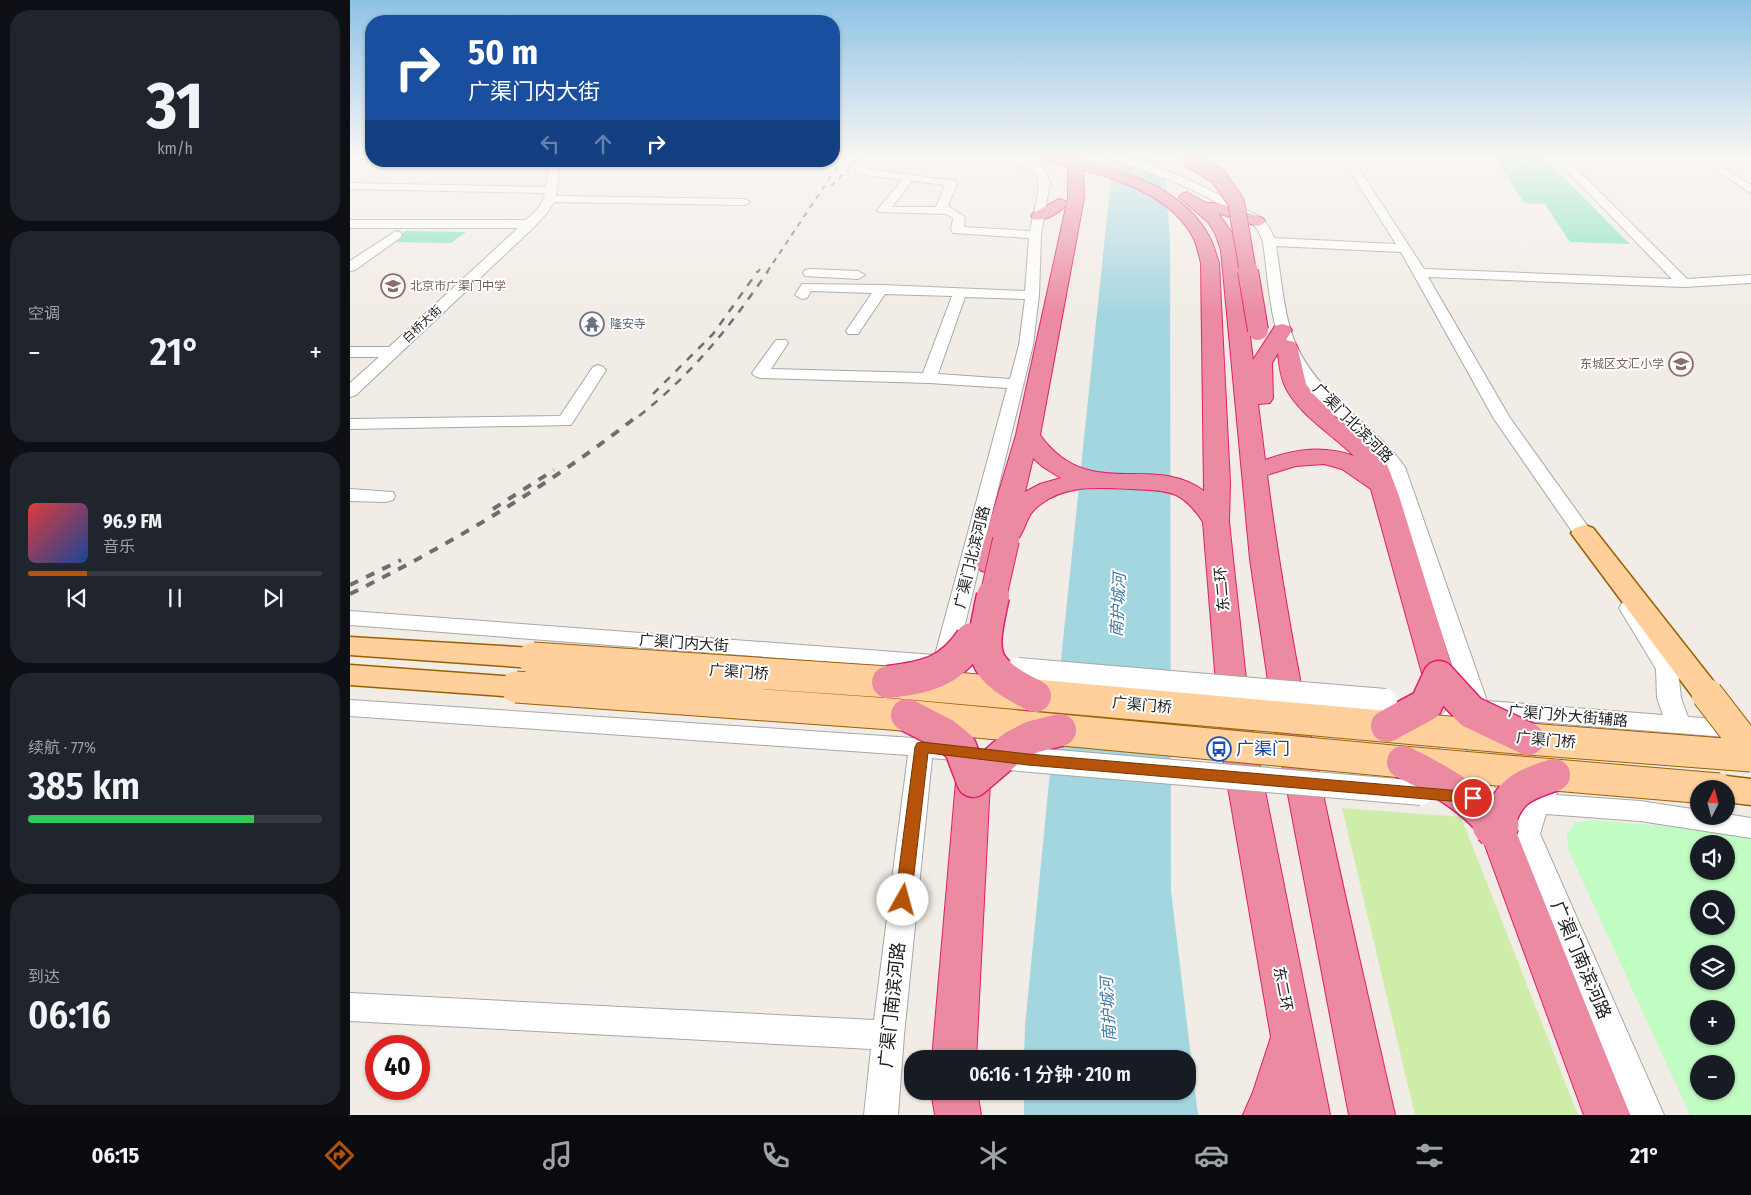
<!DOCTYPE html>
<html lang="zh">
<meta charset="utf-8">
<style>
:root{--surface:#171b24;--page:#20242c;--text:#f1f3f6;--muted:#9ea1a6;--line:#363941;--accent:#b45309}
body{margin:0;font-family:"Fira Sans Condensed","Noto Sans SC",sans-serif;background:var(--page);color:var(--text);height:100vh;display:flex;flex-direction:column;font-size:19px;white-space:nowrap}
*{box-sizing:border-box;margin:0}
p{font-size:16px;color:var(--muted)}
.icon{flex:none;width:28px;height:28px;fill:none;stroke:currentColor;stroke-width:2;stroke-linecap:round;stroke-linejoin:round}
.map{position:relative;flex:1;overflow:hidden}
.drawer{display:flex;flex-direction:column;gap:10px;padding:10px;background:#0d0f14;width:350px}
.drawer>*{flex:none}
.top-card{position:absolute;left:15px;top:15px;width:475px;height:152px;border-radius:20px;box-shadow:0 1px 4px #0004;background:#1a4fa0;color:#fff;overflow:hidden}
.needle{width:32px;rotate:6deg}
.controls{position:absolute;left:1340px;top:780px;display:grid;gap:10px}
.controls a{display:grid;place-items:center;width:45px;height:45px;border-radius:50%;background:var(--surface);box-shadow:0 1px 4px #0004;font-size:25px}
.speed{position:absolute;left:15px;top:1035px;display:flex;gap:10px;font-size:25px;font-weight:700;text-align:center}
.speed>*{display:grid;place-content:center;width:65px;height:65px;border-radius:50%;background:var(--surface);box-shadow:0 1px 4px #0004;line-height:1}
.speed .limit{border:8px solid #d22;background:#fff;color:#111}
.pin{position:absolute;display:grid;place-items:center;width:42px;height:42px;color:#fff;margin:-21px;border:2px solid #fff;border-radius:50%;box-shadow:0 1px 5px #0007}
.me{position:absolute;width:55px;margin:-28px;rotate:7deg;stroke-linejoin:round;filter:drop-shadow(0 0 4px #0008)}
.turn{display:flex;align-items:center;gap:18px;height:105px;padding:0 20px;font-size:22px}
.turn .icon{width:65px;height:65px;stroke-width:2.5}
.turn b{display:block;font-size:35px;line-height:42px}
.lanes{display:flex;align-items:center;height:48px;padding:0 20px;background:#0003;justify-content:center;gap:25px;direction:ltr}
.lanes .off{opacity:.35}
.big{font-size:38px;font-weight:600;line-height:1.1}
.drawer .card{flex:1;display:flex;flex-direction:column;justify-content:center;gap:8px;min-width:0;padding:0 18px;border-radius:20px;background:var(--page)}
.drawer .dial{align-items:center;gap:0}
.dial b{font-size:65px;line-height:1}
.song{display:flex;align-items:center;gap:15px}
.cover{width:60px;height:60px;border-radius:8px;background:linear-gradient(135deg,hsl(0 70% 55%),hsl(220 70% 35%))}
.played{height:5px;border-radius:2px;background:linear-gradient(90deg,var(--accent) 20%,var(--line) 20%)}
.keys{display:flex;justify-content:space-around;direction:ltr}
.heat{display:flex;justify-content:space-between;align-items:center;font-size:28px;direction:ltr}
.charge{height:8px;border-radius:4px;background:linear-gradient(90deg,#34c759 77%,var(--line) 0)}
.trip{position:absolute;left:554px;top:1050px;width:292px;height:50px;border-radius:20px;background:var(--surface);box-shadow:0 1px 4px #0004;font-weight:600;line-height:50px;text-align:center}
.dock{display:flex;height:80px;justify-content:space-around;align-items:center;background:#090b0e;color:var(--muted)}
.dock .icon{width:35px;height:35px}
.dock .active{color:var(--accent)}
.dock b{font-size:22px;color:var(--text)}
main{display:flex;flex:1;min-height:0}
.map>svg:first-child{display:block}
.grass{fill:#ceeda9}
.park{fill:#c1fcc3;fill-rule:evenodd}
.pitch{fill:#80e3b8}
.water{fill:#a4d6e0}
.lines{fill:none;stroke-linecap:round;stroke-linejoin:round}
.minor-casing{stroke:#a7a7a7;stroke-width:2}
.major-casing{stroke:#9b6000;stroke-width:3}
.highway-casing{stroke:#e31e6c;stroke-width:2}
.minor{fill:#fff;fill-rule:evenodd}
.major{fill:#ffcf9c;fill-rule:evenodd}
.highway{fill:#eb8aa1;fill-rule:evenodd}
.rail-far2{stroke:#6e6e6e;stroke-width:2;stroke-dasharray:5.5 5.5;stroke-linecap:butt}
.rail-far1{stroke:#6e6e6e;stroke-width:2.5;stroke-dasharray:8 8;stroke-linecap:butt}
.rail{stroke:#6e6e6e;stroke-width:4;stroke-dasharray:9 9;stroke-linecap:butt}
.minor-bridge-casing{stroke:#a7a7a7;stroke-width:26;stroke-linecap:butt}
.major-bridge-casing{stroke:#9b6000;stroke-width:33;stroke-linecap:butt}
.highway-bridge-far4-casing{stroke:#e31e6c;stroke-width:18;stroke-linecap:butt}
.highway-bridge-far3-casing{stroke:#e31e6c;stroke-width:22;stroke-linecap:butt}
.highway-bridge-far2-casing{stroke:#e31e6c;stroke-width:28;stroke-linecap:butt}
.highway-bridge-far1-casing{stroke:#e31e6c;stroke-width:35;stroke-linecap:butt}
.highway-bridge-casing{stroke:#e31e6c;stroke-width:43;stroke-linecap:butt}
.minor-bridge{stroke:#fff;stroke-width:24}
.major-bridge{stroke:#ffcf9c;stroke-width:31}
.highway-bridge-far4{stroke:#eb8aa1;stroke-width:16}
.highway-bridge-far3{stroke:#eb8aa1;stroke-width:20}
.highway-bridge-far2{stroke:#eb8aa1;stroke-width:26}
.highway-bridge-far1{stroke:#eb8aa1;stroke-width:32}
.highway-bridge{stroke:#eb8aa1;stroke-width:41}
.route{fill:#b45309;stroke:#753606}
.labels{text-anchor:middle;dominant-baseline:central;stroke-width:4;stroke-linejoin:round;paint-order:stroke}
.far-education-label{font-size:12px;fill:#785e54;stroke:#fff;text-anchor:start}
.far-street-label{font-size:12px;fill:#202020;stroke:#fff}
.far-worship-label{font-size:12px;fill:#5b616d;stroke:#fff;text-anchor:start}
.street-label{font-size:15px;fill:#202020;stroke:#fff}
.water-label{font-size:16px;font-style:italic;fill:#4278a4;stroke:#fff}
.near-transit-label{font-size:18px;fill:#164399;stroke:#fff;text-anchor:start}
.near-street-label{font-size:18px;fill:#202020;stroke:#fff}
</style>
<main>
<section class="drawer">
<div class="card dial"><b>31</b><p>km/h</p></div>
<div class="card"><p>空调</p>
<div class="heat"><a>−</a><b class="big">21°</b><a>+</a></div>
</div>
<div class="card">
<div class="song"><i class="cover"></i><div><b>96.9 FM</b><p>音乐</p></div></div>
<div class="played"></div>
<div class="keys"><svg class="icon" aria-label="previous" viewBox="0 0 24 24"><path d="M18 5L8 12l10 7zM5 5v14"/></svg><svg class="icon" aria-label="pause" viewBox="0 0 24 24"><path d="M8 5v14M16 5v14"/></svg><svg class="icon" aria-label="next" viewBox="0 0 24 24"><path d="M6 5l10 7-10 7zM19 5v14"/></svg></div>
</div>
<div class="card"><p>续航 · 77%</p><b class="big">385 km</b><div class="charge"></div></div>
<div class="card"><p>到达</p><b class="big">06:16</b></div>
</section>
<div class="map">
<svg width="1401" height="1115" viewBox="0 0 1401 1115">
<rect width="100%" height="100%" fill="#f1ece5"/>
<!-- grass -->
<path class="grass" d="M992,808l119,9 117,298h-163z"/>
<!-- park -->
<path class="park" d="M1243,820l158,14v281h-61l-122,-266 -1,-15 8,-11zM1349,844h27v27h-27zM1349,899h27v27h-27zM1349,954h27v27h-27zM1349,1009h27v27h-27zM1349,1064h27v27h-27z"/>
<!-- pitch -->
<path class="pitch" d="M1146,158h48l86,86 -60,-2 -25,-38 -21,-1z
M55,231l61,1 -15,11 -59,-1z"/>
<!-- water -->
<path class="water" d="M749,158h54l12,14 5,70 1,649 27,224h-174v-24h164v-32h-164l1,-33 37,-376 50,-481z"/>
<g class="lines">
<!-- minor casing -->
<g class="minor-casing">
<path id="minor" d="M538,158l-15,5 -6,6 89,12 1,2 -9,23 17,11 -1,10 66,4c2,-14 16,-52 2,-61 -8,-6 -21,-5 -29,-12h16l20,7 7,7 4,10 -9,53 -2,60 -6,50 -76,312 52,6 3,5 -3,5 -8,3 -50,-4 -7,2 -9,-4 -585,-45v-14l585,44 72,-267 -78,-5 -169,-5 -5,-2 -3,-3 24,-33h10l2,3 -17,26 152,4 29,-77 -67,-2 -27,40h-10l-2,-3 26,-38 -61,-2 -4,7 -5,1 -7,-4 7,-11 80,1 143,6 4,-53 -76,-5 -2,-3 2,-12 -7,-4 -67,-2 -2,-2 2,-2 23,-28 -43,-6 -5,-3 11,-12zM562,181l33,4 -9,22h-44zM615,297l60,2 -6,46 -9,34 -72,-5z
M761,158c40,0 92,28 127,47 7,5 17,8 24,14 6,5 9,12 12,19l122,6 -54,-86h10l72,111 248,10 -117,-121h11l121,121 64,-4v8l-67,4 -256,-10 82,141 94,131 -3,4 -7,2 -7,-2 -93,-134 -93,-167 -125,-6c11,68 7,103 62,154 23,23 48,40 67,67l82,234 176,14 -6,-17 -1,-29 -37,-61 3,-5 8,-2 8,2 40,66 3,29 7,19 51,3 9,3 3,6 -3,6 -9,3 -260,-21 -10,-4 -9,11c3,23 8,39 25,54 7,7 14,12 19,21l-4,7c-4,1 -7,3 -11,2 -17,-3 -40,-35 -46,-51 -5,-11 -6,-22 -7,-34l17,-22 10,-2 -76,-232c-16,-24 -39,-39 -60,-59 -58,-54 -54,-93 -64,-166l-5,-12 -5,-6 -46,-27 -34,-16z
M1348,158h12l41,27v8z
M200,161h10l-4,35 188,3 6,3 -6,3 -190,-3 -7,11 -13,14 -178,168 -6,2v-14l29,-26h-29v-10h39l129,-119h-168v-8h176c9,-8 17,-15 19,-27l-195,-4v-6l196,4z
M46,231l4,1 2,3 -2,3 -45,32 -5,1v-10z
M460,269l48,2 7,4 -7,4 -53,-3 -2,-3 2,-3z
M248,365l5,2 3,3 -35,55 -221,4v-10l210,-3 33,-49z
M0,489l43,3 2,4 -2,4 -7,2 -36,-1z
M0,700l563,38 5,-23 4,-6 8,-2 8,2 4,6 -6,25 37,6 3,6 -3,6 -9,3 -32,-3 -28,277 -6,80h-34l7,-66 -521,-28v-28l524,27 34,-265 -558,-39z
M1182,725c28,9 39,46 24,70l84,6 59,9v6h27v-2l25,4v20l-111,-17 -94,-7 -6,20 124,281h-34l-116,-281 7,-23 -5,-2 -4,-7 4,-7 13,-3c9,-12 12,-28 4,-42 -3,-6 -10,-10 -13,-16l3,-6z"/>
</g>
<!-- major casing -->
<g class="major-casing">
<path id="major" d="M1234,525l9,3 125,159 4,7 -4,7 -11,3 -11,-3 -125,-168 4,-5z
M0,637l183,11 10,3 5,7 -5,7 -10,3 -183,-13z
M0,665l166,12 11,3 4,7 -4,7 -11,3 -166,-12z
M1376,776l25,3v26l-25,-3v-13h-17l5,-9z"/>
</g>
<!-- highway casing -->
<g class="highway-casing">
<path id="highway" d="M692,158h40v3c49,12 103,29 128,77 4,7 6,17 9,25l11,220 -1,39 21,194 80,399h-87l10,-23 18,-55 -50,-291 -18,-224c-7,-11 -15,-21 -27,-27 -14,-6 -31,-5 -46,-6 -31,-1 -63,-5 -89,15 -16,11 -13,21 -23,35l-7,1 -6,25 -4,6 -10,2 -10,-2 -4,-6 39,-130 52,-237v-32l-24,-5zM733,170c40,10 89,28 110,67 4,8 6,18 8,26l3,228c-53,-39 -115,12 -164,-56l44,-237zM683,458l10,9 18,11 -21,6 -15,8z
M837,192l19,11h12l45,15 2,3 -2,3 -6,2 -39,-13 14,20 7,17 14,110 22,-34 7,-2 7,2 3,4 -6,10 8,2 3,4 9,38 8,11 23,23 24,19 25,25 13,34 56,181 -5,7 -11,4 -11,-4 -5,-7 -52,-188 -29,-20 -18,-5 -28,2 -29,9c28,216 80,428 128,640h-46l-75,-394 -24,-162 -29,-309 -6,-17 -7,-11 -29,-25 3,-3zM928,353c1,10 2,21 6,31 11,28 49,51 70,72 -30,-11 -59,-7 -89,4l-7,-56 12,-1 3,-5 -1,-35z
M709,199l6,2 2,3c-7,9 -23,18 -34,15l-2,-3 2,-3z
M623,768l12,4 5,9 -14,278h-44l24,-278 5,-9z
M1147,815l13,4 5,10 115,286h-46l-105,-286 5,-10z
M581,1091h46l4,24h-46z"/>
</g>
<!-- minor -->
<use href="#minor" class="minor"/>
<!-- major -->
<use href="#major" class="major"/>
<!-- highway -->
<use href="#highway" class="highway"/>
<!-- rail-far2 -->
<path class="rail-far2" d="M481,186l28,-28
M408,272l2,-3
M417,272l76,-114"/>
<!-- rail-far1 -->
<path class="rail-far1" d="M303,394l60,-60 45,-63
M289,416c53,-42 91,-89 129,-145"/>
<!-- rail -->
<path class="rail" d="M143,509l61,-39
M0,585l51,-25
M0,594c103,-51 200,-109 290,-180"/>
<!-- minor-bridge casing -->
<g class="minor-bridge-casing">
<path id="minor-bridge" d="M668,670l367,31
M659,758l412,35"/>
</g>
<!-- major-bridge casing -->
<g class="major-bridge-casing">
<path id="major-bridge" d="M183,658l355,24 640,57 223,17
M166,687l375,27 512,48 316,27
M1357,694l44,57"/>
</g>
<!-- highway-bridge-far4 casing -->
<g class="highway-bridge-far4-casing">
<path id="highway-bridge-far4" d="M838,158l30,18 18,26 12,70"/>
</g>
<!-- highway-bridge-far3 casing -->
<g class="highway-bridge-far3-casing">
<path id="highway-bridge-far3" d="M898,271l10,59"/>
</g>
<!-- highway-bridge-far2 casing -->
<g class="highway-bridge-far2-casing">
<path id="highway-bridge-far2" d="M643,597l13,-57"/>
</g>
<!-- highway-bridge-far1 casing -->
<g class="highway-bridge-far1-casing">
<path id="highway-bridge-far1" d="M643,596c-13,59 -15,72 42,100
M538,682c39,-5 61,-9 84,-43
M557,715l37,19 16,13 13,34 40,-34 19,-10 28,-7
M1037,726l39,-21 13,-28 32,35 57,27
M1053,762c35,17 66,34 91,64
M1148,826c9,-34 24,-41 56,-51"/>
</g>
<!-- highway-bridge casing -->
<g class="highway-bridge-casing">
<path id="highway-bridge" d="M1143,825l4,4
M1147,829l1,-4"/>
</g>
<!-- minor-bridge -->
<use href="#minor-bridge" class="minor-bridge"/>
<!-- major-bridge -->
<use href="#major-bridge" class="major-bridge"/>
<!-- highway-bridge-far4 -->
<use href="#highway-bridge-far4" class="highway-bridge-far4"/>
<!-- highway-bridge-far3 -->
<use href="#highway-bridge-far3" class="highway-bridge-far3"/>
<!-- highway-bridge-far2 -->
<use href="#highway-bridge-far2" class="highway-bridge-far2"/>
<!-- highway-bridge-far1 -->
<use href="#highway-bridge-far1" class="highway-bridge-far1"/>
<!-- highway-bridge -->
<use href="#highway-bridge" class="highway-bridge"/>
</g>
<!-- sky -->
<linearGradient id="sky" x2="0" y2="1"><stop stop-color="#8dc2e5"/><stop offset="0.5" stop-color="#f9f6f3"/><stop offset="1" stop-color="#f9f6f3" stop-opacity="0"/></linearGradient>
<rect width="1401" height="314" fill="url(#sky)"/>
<!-- route -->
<path class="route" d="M572,742l106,12 445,38 5,2 2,4 -2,3 -5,2 -445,-38 -100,-12 -17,147 -2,5 -6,2 -5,-2 -3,-5 20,-153 2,-4z"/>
<!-- icons -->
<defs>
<g id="school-ring" transform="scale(1.25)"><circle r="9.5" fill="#fff" stroke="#8d6e63" stroke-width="1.5"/><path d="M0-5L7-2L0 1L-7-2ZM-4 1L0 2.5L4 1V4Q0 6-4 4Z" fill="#8d6e63"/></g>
<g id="temple-ring" transform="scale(1.25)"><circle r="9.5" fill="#fff" stroke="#6b7280" stroke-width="1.5"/><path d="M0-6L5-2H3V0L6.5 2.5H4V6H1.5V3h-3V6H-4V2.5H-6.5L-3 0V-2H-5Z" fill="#6b7280"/></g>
<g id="bus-ring" transform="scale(1.25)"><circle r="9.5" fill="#fff" stroke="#1a4fb4" stroke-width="1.5"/><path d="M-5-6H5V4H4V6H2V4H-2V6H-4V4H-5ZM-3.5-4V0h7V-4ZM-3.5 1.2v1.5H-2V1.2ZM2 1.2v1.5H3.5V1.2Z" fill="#1a4fb4"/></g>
</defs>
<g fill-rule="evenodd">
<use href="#school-ring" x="43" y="286"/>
<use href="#temple-ring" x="242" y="324"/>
<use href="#school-ring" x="1331" y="364"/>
<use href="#bus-ring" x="869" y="749"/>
</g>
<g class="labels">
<!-- far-education labels -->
<g class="far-education-label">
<text x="60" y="286">北京市广渠门中学</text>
<text x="1314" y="364" text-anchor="end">东城区文汇小学</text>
</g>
<!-- far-street labels -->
<g class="far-street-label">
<text transform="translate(72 324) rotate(-43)">白桥大街</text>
</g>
<!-- far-worship labels -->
<g class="far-worship-label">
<text x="260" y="324">隆安寺</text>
</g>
<!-- street labels -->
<g class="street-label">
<text transform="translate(1003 423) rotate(45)">广渠门北滨河路</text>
<text transform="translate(622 557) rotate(-76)">广渠门北滨河路</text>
<text transform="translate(872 589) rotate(-95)">东二环</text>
<text transform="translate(334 643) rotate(4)">广渠门内大街</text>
<text transform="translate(389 672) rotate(4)">广渠门桥</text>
<text transform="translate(792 705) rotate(5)">广渠门桥</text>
<text transform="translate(1218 716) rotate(5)">广渠门外大街辅路</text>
<text transform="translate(1196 740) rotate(5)">广渠门桥</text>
<text transform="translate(933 989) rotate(79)">东二环</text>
</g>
<!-- water labels -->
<g class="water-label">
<text transform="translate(768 605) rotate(-87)">南护城河</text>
<text transform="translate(758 1009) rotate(-93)">南护城河</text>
</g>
<!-- near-transit labels -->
<g class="near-transit-label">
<text x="886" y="749">广渠门</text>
</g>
<!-- near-street labels -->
<g class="near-street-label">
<text transform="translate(1231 960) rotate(67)">广渠门南滨河路</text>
<text transform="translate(542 1005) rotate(-84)">广渠门南滨河路</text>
</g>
</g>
</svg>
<div class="controls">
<a><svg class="needle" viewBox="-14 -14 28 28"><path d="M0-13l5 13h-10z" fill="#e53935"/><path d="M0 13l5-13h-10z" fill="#9ea1a6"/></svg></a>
<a><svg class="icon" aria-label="sound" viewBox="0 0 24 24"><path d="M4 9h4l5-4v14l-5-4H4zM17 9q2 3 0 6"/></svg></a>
<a><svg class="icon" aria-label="search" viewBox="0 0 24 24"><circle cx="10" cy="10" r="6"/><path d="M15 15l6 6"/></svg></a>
<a><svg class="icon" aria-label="layers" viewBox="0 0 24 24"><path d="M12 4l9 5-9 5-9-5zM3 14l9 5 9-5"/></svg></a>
<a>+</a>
<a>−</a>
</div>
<div class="speed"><div class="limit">40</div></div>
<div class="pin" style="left:1123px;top:798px;background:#d93025"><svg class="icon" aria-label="arrive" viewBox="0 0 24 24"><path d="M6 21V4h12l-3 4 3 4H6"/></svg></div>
<svg class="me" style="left:553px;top:900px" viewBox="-20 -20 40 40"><circle r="19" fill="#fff"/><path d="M0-13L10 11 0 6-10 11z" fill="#b45309"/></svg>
<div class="trip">06:16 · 1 分钟 · 210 m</div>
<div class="top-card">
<div class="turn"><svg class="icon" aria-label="right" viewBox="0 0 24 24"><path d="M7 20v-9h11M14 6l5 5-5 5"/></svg><div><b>50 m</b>广渠门内大街</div></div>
<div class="lanes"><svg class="icon off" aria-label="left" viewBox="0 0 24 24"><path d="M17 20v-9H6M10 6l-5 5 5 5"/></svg><svg class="icon off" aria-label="ahead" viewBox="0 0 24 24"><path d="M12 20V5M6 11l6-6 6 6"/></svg><svg class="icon" aria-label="right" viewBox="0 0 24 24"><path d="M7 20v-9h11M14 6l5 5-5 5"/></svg></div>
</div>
</div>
</main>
<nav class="dock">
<b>06:15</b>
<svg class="icon active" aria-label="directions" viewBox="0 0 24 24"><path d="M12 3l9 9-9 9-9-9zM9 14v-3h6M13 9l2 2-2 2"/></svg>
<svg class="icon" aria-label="music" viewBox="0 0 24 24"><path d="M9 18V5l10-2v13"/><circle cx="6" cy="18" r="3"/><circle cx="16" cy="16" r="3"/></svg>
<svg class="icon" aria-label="phone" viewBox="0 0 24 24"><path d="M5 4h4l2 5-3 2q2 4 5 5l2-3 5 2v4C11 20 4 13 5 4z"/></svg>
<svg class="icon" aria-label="climate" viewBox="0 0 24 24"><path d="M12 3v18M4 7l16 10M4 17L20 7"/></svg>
<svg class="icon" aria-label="car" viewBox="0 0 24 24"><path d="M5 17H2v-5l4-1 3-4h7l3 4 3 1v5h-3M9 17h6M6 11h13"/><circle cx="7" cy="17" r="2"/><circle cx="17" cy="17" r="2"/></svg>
<svg class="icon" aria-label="filters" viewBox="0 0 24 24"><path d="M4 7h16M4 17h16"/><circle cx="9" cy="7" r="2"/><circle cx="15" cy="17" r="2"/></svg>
<b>21°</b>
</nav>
